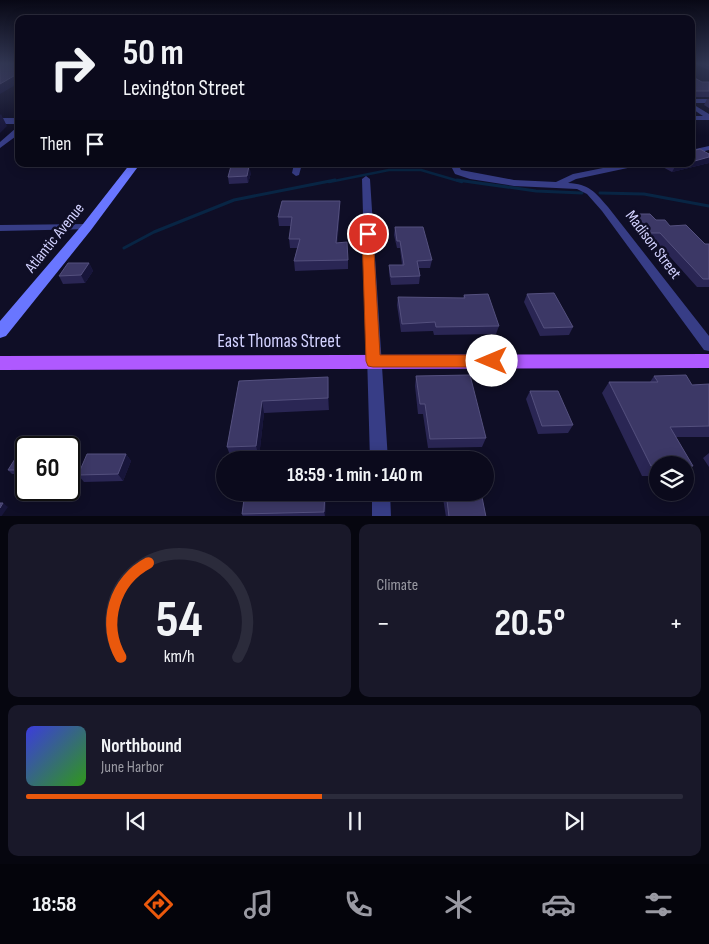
<!DOCTYPE html>
<meta charset="utf-8">
<style>
:root{--surface:#0b0a1c;--page:#191829;--text:#f1f3f6;--muted:#9a9aa3;--line:#2b2b3b;--accent:#ea580c}
body{margin:0;font-family:"Sofia Sans Condensed",sans-serif;background:var(--page);color:var(--text);height:100vh;display:flex;flex-direction:column;font-size:19px;white-space:nowrap}
*{box-sizing:border-box;margin:0}
p{font-size:16px;color:var(--muted)}
.icon{flex:none;width:28px;height:28px;fill:none;stroke:currentColor;stroke-width:2;stroke-linecap:round;stroke-linejoin:round}
.map{position:relative;height:516px;overflow:hidden}
.sheet{display:flex;flex-direction:column;gap:8px;padding:8px;background:#06060f;flex:1}
.sheet>*{flex:none}
.guide{position:absolute;left:15px;top:15px;width:680px;height:152px;border-radius:10px;box-shadow:0 2px 12px #0003,0 0 0 1px var(--line);background:#0b0a1c;color:var(--text);overflow:hidden}
.fabs{position:absolute;left:649px;top:456px;display:grid;gap:10px}
.fabs a{display:grid;place-items:center;width:45px;height:45px;border-radius:50%;background:var(--surface);box-shadow:0 2px 12px #0003,0 0 0 1px var(--line);font-size:25px}
.speed{position:absolute;left:15px;top:436px;display:flex;gap:10px;font-size:25px;font-weight:700;text-align:center}
.speed>*{display:grid;place-content:center;width:65px;height:65px;border-radius:50%;background:var(--surface);box-shadow:0 2px 12px #0003,0 0 0 1px var(--line);line-height:1}
.speed .limit{border:2px solid #111;border-radius:8px;background:#fff;color:#111}
.pin{position:absolute;display:grid;place-items:center;width:42px;height:42px;color:#fff;margin:-21px;border:2px solid #fff;border-radius:50%;box-shadow:0 1px 5px #0007}
.me{position:absolute;width:55px;margin:-28px;rotate:270deg;stroke-linejoin:round;filter:drop-shadow(0 0 4px #0008)}
.turn{display:flex;align-items:center;gap:18px;height:105px;padding:0 25px;font-size:22px}
.turn .icon{width:65px;height:65px;stroke-width:2.5}
.turn b{display:block;font-size:35px;line-height:42px}
.then{display:flex;align-items:center;height:48px;padding:0 25px;background:#0003;gap:10px;font-size:19px}
.big{font-size:38px;font-weight:700;line-height:1.1}
.sheet .widget{flex:1;display:flex;flex-direction:column;justify-content:center;gap:8px;min-width:0;padding:0 18px;border-radius:10px;background:var(--page)}
.sheet .dial{align-items:center;gap:0}
.dial svg{height:130px;overflow:visible;fill:none;stroke:var(--line);stroke-width:7;stroke-linecap:round;text-anchor:middle}
.dial text{fill:var(--text);stroke:none}
.song{display:flex;align-items:center;gap:15px}
.cover{width:60px;height:60px;border-radius:8px;background:linear-gradient(135deg,hsl(240 70% 55%),hsl(110 70% 35%))}
.played{height:5px;border-radius:2px;background:linear-gradient(90deg,var(--accent) 45%,var(--line) 45%)}
.keys{display:flex;justify-content:space-around;direction:ltr}
.heat{display:flex;justify-content:space-between;align-items:center;font-size:28px;direction:ltr}
.sheet .tiles{flex:1;display:grid;gap:8px;grid-template-columns:1fr 1fr}
.widget:last-child{grid-column:span 2}
.trip{position:absolute;left:216px;top:451px;width:278px;height:50px;border-radius:25px;background:var(--surface);box-shadow:0 2px 12px #0003,0 0 0 1px var(--line);font-weight:700;line-height:50px;text-align:center}
.tab-bar{display:flex;height:80px;justify-content:space-around;align-items:center;background:#04040b;color:var(--muted)}
.tab-bar .icon{width:35px;height:35px}
.tab-bar .current{color:var(--accent)}
.tab-bar b{font-size:22px;color:var(--text)}
.map>svg:first-child{display:block}
.lines{fill:none;stroke-linecap:round;stroke-linejoin:round}
.stream-far1{stroke:#082544;stroke-width:2.5}
.stream{stroke:#082544;stroke-width:3}
.minor{fill:#373d86;fill-rule:evenodd}
.tertiary{fill:#373d86;fill-rule:evenodd}
.secondary{fill:#6976ff;fill-rule:evenodd}
.primary{fill:#af59ff;fill-rule:evenodd}
.wall{fill:#2a2654}
.shaded-wall{fill:#17153a}
.building{fill:#3c3866;stroke:#54507e}
.route{fill:#ea580c;stroke:#983908}
.labels{text-anchor:middle;dominant-baseline:central;stroke-width:5;stroke-linejoin:round;paint-order:stroke}
.street-label{font-size:16px;fill:#d3d2ff;stroke:#0f0e26}
.near-street-label{font-size:19px;fill:#d3d2ff;stroke:#0f0e26}
</style>
<div class="map">
<svg width="709" height="517" viewBox="0 0 709 517">
<rect width="100%" height="100%" fill="#0f0e26"/>
<g class="lines">
<!-- stream-far1 -->
<path class="stream-far1" d="M329,182l60,-12h32l41,12"/>
<!-- stream -->
<path class="stream" d="M457,180l79,11 46,2
M600,193l44,1 65,12
M124,248l30,-16 80,-32 101,-20"/>
<!-- minor -->
<path class="minor" d="M691,99h18v4h-18z
M691,103l18,11v6h-18v-4h12l-12,-8z
M16,128h3v6l-19,14v-6z
M709,146v4l-18,4v-4z
M294,164h8l-3,11 -3,1 -4,-3z
M450,164h8l3,6 53,10 42,2 17,-8 50,-10h15l-1,2 -61,13 -8,4c21,1 27,9 40,24l101,129v15l-5,-1 -102,-139 -15,-17 -10,-5 -63,-3 -44,-7 -15,-5z
M366,176l4,3 18,281h-18l-8,-281z
M87,224l4,1 1,2 -1,2 -91,2v-6z
M372,492h18l1,25h-19z"/>
<!-- tertiary -->
<path class="tertiary" d="M0,118h19v6h-19z"/>
<!-- secondary -->
<path class="secondary" d="M130,164h10l-49,66 -85,106 -6,2v-17l83,-97z"/>
<!-- primary -->
<path class="primary" d="M709,354v14l-709,2v-14z"/>
</g>
<!-- wall -->
<path class="wall" d="M693,63h16v7z
M691,76l11,6h7v15h-18z
M707,99h2v9l-5,-3z
M709,153v10l-37,9 -15,-8h34z
M421,164h20v1h-20z
M251,173l-3,10 -19,1 -1,-7z
M340,210l-3,33 11,17v9l-53,2 -1,-10 3,-13h-7l-1,-9 2,-13h-12l-1,-9z
M634,214l22,6 14,6 35,18h4v43h-12l-42,-47h-9l-16,-18z
M395,227l37,33 -2,8h-11l1,8 -1,8 -28,1 -2,-12v-8h13l-2,-17h-3l-3,-13z
M89,263l4,8 -8,12 -22,1 -4,-8z
M527,294l46,33 -4,8 -29,1 -16,-34z
M464,295l35,31 -3,8 -62,1 -1,-4 -32,1 -4,-27 1,-8 65,1z
M416,376l70,62 -4,9 -54,1 -5,-34h-5l-3,-28z
M654,376l38,9 17,-1v53h-33l17,29 -8,8v-9h-27v11h-16l-40,-83 7,-11h41z
M328,377l1,33 -65,3 -5,44 -28,1 -4,-11 12,-66z
M530,391l43,34 -5,8 -30,1 -12,-35z
M26,451v23h-14l-4,-4z
M709,453v14l-6,-9z
M126,454l5,7 -8,20 -39,1 -6,-7z
M245,492h81l-1,25h-82l-1,-3z
M442,492h39l5,25h-40z"/>
<!-- shaded-wall -->
<path class="shaded-wall" d="M19,73v10l-19,11v-10z
M1,114l6,12 -7,7v-18z
M709,157v6l-37,9 4,-7 6,-1h9v-2z
M249,166l2,7 -3,10 -1,-7z
M340,201v9l-3,42 -1,-9z
M89,263l4,8 -8,12 -4,-8z
M328,377l1,12v21l-1,-12z
M262,401l2,12 -5,44 -3,-11z
M126,454l5,7 -8,20 -5,-7z
M325,492h1l-1,25 -1,-5z
M3,503l5,4 -7,10h-1v-9z"/>
<!-- building -->
<path class="building" d="M0,63h19v10l-19,11z
M702,63h7v3z
M691,76l11,6h7v9h-15l-2,4h-1z
M700,149l9,5v3l-18,5v-11z
M231,166h18l-2,10 -19,1z
M282,201h58l-4,42 11,-1 1,18 -54,1 6,-22h-11l3,-22h-14z
M634,214h16l6,6h9l5,6 16,-1 19,19h4v35h-6l-43,-46h-10z
M395,227h28l9,33 -15,1 3,15 -29,1 -2,-12h15l-4,-24h-3z
M68,263h21l-8,12 -22,1z
M554,293l19,34 -29,1 -17,-34z
M488,294l11,32 -63,1 -1,-5 -33,2 -4,-27 67,1 -1,-3z
M470,375l16,63 -56,1 -5,-35h-5l-4,-28z
M686,375l6,10 17,-1v42l-39,1 23,39h-8v-1l-34,1 -42,-84h49l-4,-6z
M328,377v21l-66,3 -6,45 -29,1 12,-66z
M530,391h28l15,34 -31,1z
M20,451h6v19h-18z
M87,454h39l-8,20 -40,1z
M245,492h80l-1,20 -82,2z
M446,492h35l5,25h-37z
M0,503h3l-3,5z"/>
<!-- sky -->
<linearGradient id="sky" x2="0" y2="1"><stop stop-color="#080815"/><stop offset="0.47" stop-color="#313652"/><stop offset="1" stop-color="#313652" stop-opacity="0"/></linearGradient>
<rect width="709" height="135" fill="url(#sky)"/>
<!-- route -->
<path class="route" d="M368,231l5,3 7,121h112l5,2 2,4 -2,4 -5,2h-119l-5,-1 -2,-5 -4,-127z"/>
<g class="labels">
<!-- street labels -->
<g class="street-label">
<text transform="translate(55 238) rotate(-51)">Atlantic Avenue</text>
<text transform="translate(653 245) rotate(53)">Madison Street</text>
</g>
<!-- near-street labels -->
<g class="near-street-label">
<text x="279" y="341">East Thomas Street</text>
</g>
</g>
</svg>
<div class="fabs">
<a><svg class="icon" aria-label="layers" viewBox="0 0 24 24"><path d="M12 4l9 5-9 5-9-5zM3 14l9 5 9-5"/></svg></a>
</div>
<div class="speed"><div class="limit">60</div></div>
<div class="pin" style="left:368px;top:234px;background:#d93025"><svg class="icon" aria-label="arrive" viewBox="0 0 24 24"><path d="M6 21V4h12l-3 4 3 4H6"/></svg></div>
<svg class="me" style="left:492px;top:361px" viewBox="-20 -20 40 40"><circle r="19" fill="#fff"/><path d="M0-13L10 11 0 6-10 11z" fill="#ea580c"/></svg>
<div class="trip">18:59 · 1 min · 140 m</div>
<div class="guide">
<div class="turn"><svg class="icon" aria-label="right" viewBox="0 0 24 24"><path d="M7 20v-9h11M14 6l5 5-5 5"/></svg><div><b>50 m</b>Lexington Street</div></div>
<div class="then">Then<svg class="icon" aria-label="arrive" viewBox="0 0 24 24"><path d="M6 21V4h12l-3 4 3 4H6"/></svg></div>
</div>
</div>
<section class="sheet">
<div class="tiles">
<div class="widget dial"><svg viewBox="0 0 100 80">
<path d="M14 69A42 42 0 1 1 86 69"/>
<path d="M14 69A42 42 0 0 1 31 11" stroke="#ea580c"/>
<text x="50" y="56" font-size="32" font-weight="700">54</text>
<text x="50" y="72" font-size="11">km/h</text>
</svg></div>
<div class="widget"><p>Climate</p>
<div class="heat"><a>−</a><b class="big">20.5°</b><a>+</a></div>
</div>
<div class="widget">
<div class="song"><i class="cover"></i><div><b>Northbound</b><p>June Harbor</p></div></div>
<div class="played"></div>
<div class="keys"><svg class="icon" aria-label="previous" viewBox="0 0 24 24"><path d="M18 5L8 12l10 7zM5 5v14"/></svg><svg class="icon" aria-label="pause" viewBox="0 0 24 24"><path d="M8 5v14M16 5v14"/></svg><svg class="icon" aria-label="next" viewBox="0 0 24 24"><path d="M6 5l10 7-10 7zM19 5v14"/></svg></div>
</div>
</div>
</section>
<nav class="tab-bar">
<b>18:58</b>
<svg class="icon current" aria-label="directions" viewBox="0 0 24 24"><path d="M12 3l9 9-9 9-9-9zM9 14v-3h6M13 9l2 2-2 2"/></svg>
<svg class="icon" aria-label="music" viewBox="0 0 24 24"><path d="M9 18V5l10-2v13"/><circle cx="6" cy="18" r="3"/><circle cx="16" cy="16" r="3"/></svg>
<svg class="icon" aria-label="phone" viewBox="0 0 24 24"><path d="M5 4h4l2 5-3 2q2 4 5 5l2-3 5 2v4C11 20 4 13 5 4z"/></svg>
<svg class="icon" aria-label="climate" viewBox="0 0 24 24"><path d="M12 3v18M4 7l16 10M4 17L20 7"/></svg>
<svg class="icon" aria-label="car" viewBox="0 0 24 24"><path d="M5 17H2v-5l4-1 3-4h7l3 4 3 1v5h-3M9 17h6M6 11h13"/><circle cx="7" cy="17" r="2"/><circle cx="17" cy="17" r="2"/></svg>
<svg class="icon" aria-label="filters" viewBox="0 0 24 24"><path d="M4 7h16M4 17h16"/><circle cx="9" cy="7" r="2"/><circle cx="15" cy="17" r="2"/></svg>
</nav>
